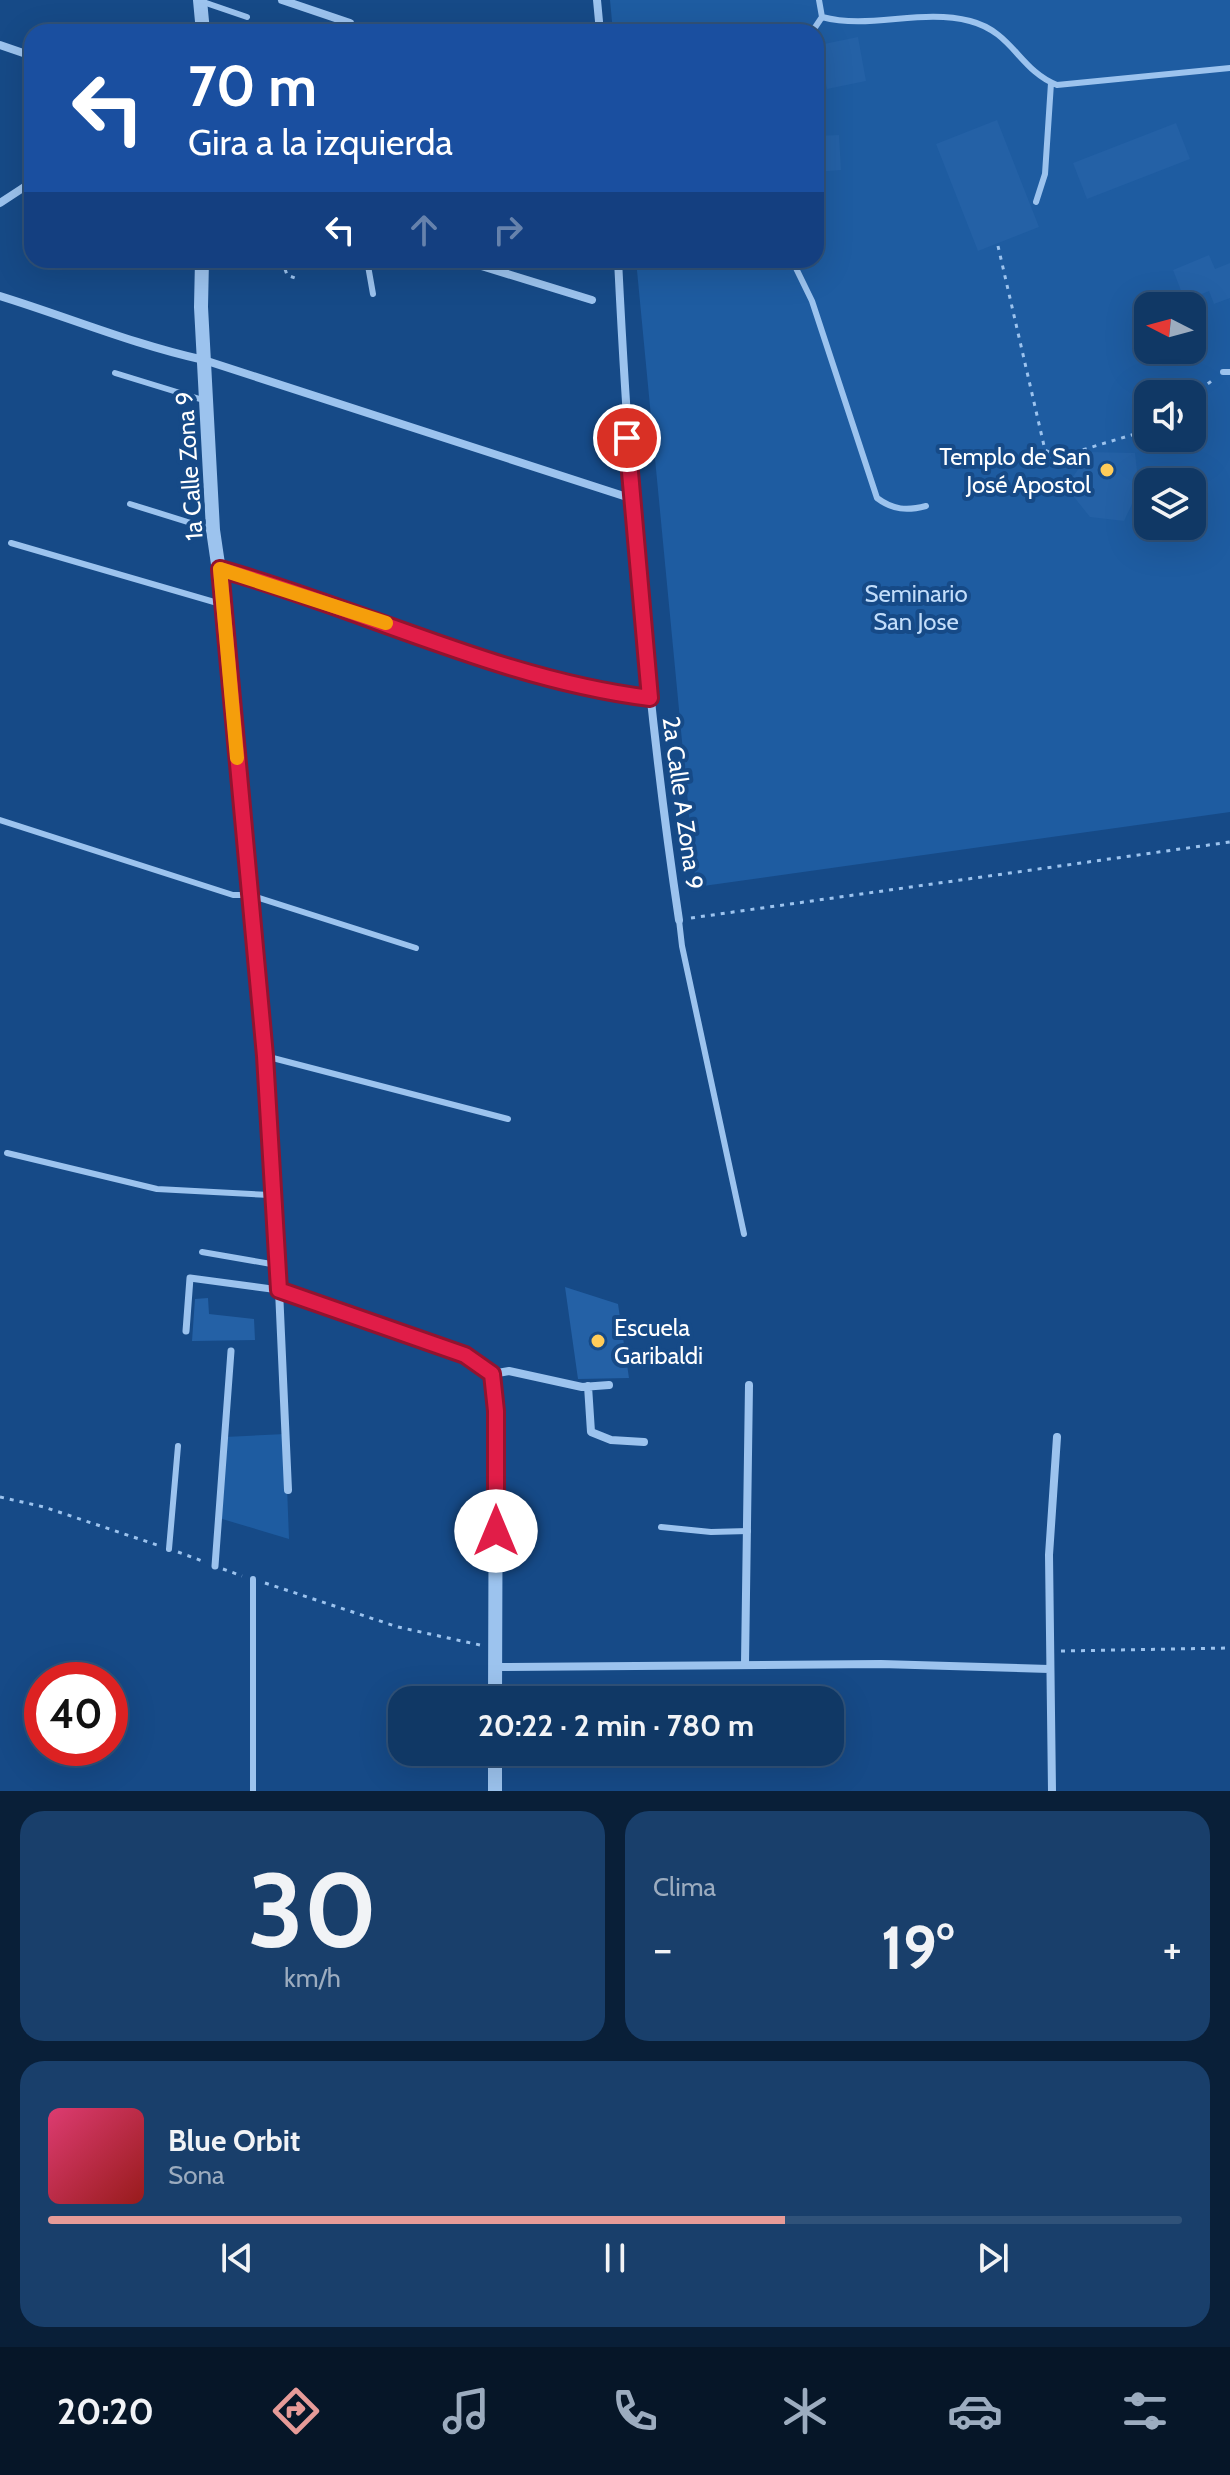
<!DOCTYPE html>
<html lang="es">
<meta charset="utf-8">
<style>
:root{--surface:#103865;--page:#193f6b;--text:#f1f3f6;--muted:#9cacbf;--line:#305279;--accent:#e69b98}
body{margin:0;font-family:Cabin,sans-serif;background:var(--page);color:var(--text);height:100vh;display:flex;flex-direction:column;font-size:30px;white-space:nowrap}
*{box-sizing:border-box;margin:0}
p{font-size:26px;color:var(--muted)}
.icon{flex:none;width:44px;height:44px;fill:none;stroke:currentColor;stroke-width:2;stroke-linecap:round;stroke-linejoin:round}
.map{position:relative;height:1791px;overflow:hidden}
.sheet{display:flex;flex-direction:column;gap:20px;padding:20px;background:#091f38;flex:1}
.sheet>*{flex:none}
.hud{position:absolute;left:24px;top:24px;width:800px;height:244px;border-radius:24px;box-shadow:0 8px 32px #0002,0 0 0 2px var(--line);background:#1a4fa0;color:#fff;overflow:hidden}
.needle{width:52px;rotate:276deg}
.fabs{position:absolute;left:1134px;top:292px;display:grid;gap:16px}
.fabs a{display:grid;place-items:center;width:72px;height:72px;border-radius:16px;background:var(--surface);box-shadow:0 8px 32px #0002,0 0 0 2px var(--line);font-size:40px}
.speed{position:absolute;left:24px;top:1662px;display:flex;gap:16px;font-size:40px;font-weight:700;text-align:center}
.speed>*{display:grid;place-content:center;width:104px;height:104px;border-radius:50%;background:var(--surface);box-shadow:0 8px 32px #0002,0 0 0 2px var(--line);line-height:1}
.speed .limit{border:12px solid #d22;background:#fff;color:#111}
.pin{position:absolute;display:grid;place-items:center;width:68px;height:68px;color:#fff;margin:-34px;border:4px solid #fff;border-radius:50%;box-shadow:0 2px 8px #0007}
.me{position:absolute;width:88px;margin:-44px;rotate:0deg;stroke-linejoin:round;filter:drop-shadow(0 0 6px #0008)}
.turn{display:flex;align-items:center;gap:28px;height:168px;padding:0 32px;font-size:36px}
.turn .icon{width:104px;height:104px;stroke-width:2.5}
.turn b{display:block;font-size:56px;line-height:68px}
.lanes{display:flex;align-items:center;height:76px;padding:0 32px;background:#0003;justify-content:center;gap:40px;direction:ltr}
.lanes .off{opacity:.35}
.big{font-size:60px;font-weight:700;line-height:1.1}
.sheet .tile{flex:1;display:flex;flex-direction:column;justify-content:center;gap:12px;min-width:0;padding:0 28px;border-radius:24px;background:var(--page)}
.sheet .dial{align-items:center;gap:0}
.dial b{font-size:104px;line-height:1}
.song{display:flex;align-items:center;gap:24px}
.cover{width:96px;height:96px;border-radius:12px;background:linear-gradient(135deg,hsl(340 70% 55%),hsl(0 70% 35%))}
.played{height:8px;border-radius:4px;background:linear-gradient(90deg,var(--accent) 65%,var(--line) 65%)}
.keys{display:flex;justify-content:space-around;direction:ltr}
.heat{display:flex;justify-content:space-between;align-items:center;font-size:44px;direction:ltr}
.sheet .tiles{flex:1;display:grid;gap:20px;grid-template-columns:1fr 1fr}
.tile:last-child{grid-column:span 2}
.trip{position:absolute;left:388px;top:1686px;width:456px;height:80px;border-radius:24px;background:var(--surface);box-shadow:0 8px 32px #0002,0 0 0 2px var(--line);font-weight:700;line-height:80px;text-align:center}
.menu{display:flex;height:128px;justify-content:space-around;align-items:center;background:#061628;color:var(--muted)}
.menu .icon{width:56px;height:56px}
.menu .current{color:var(--accent)}
.menu b{font-size:36px;color:var(--text)}
.map>svg:first-child{display:block}
.green{fill:#1e5ca1;fill-rule:evenodd}
.building{fill:#2461a6}
.lines{fill:none;stroke-linecap:round;stroke-linejoin:round}
.path{stroke:#9cc3ee;stroke-width:3;stroke-dasharray:4 6;stroke-linecap:butt}
.service{stroke:#9cc3ee;stroke-width:6}
.pedestrian{stroke:#9cc3ee;stroke-width:7}
.minor{stroke:#9cc3ee;stroke-width:8}
.tertiary{stroke:#9cc3ee;stroke-width:14}
.route-casing{stroke:#92132f;stroke-width:20}
.route{stroke:#e11d48;stroke-width:14}
.slow{stroke:#f59e0b;stroke-width:14}
.poi-dot{fill:#ffcc59;stroke:#164a87;stroke-width:3}
.labels{text-anchor:middle;dominant-baseline:central;stroke-width:8;stroke-linejoin:round;paint-order:stroke}
.poi-label{font-size:24px;fill:#fff;stroke:#164a87;text-anchor:end}
.street-label{font-size:24px;fill:#fff;stroke:#164a87}
.park-label{font-size:24px;fill:#c2ddfa;stroke:#164a87}
</style>
<div class="map">
<svg width="1230" height="1791" viewBox="0 0 1230 1791">
<rect width="100%" height="100%" fill="#164a87"/>
<!-- green -->
<path class="green" d="M610,0h620v812l-534,75 -60,-627h180v-228h-203zM1148,306h44v44h-44zM1148,394h44v44h-44zM1148,482h44v44h-44z
M285,1434l4,105 -70,-21 6,-81z"/>
<!-- building -->
<path class="building" d="M858,37l8,44 -39,8 -8,-44z
M997,120l42,107 -61,24 -42,-107z
M1176,123l14,36 -103,40 -14,-36z
M839,135l2,35 -25,2v-36z
M1209,255l6,14 15,-6v35l-16,6 -5,-13 -24,10 -12,-31z
M1090,452l45,1 4,36 -15,32 -34,-4 -24,-30z
M565,1287l53,17 11,74 -51,1z
M208,1298l1,16 45,5 1,21 -63,1 3,-42z"/>
<g class="lines">
<!-- path -->
<path class="path" d="M998,246l47,204 14,7 89,-27
M282,260l5,15 8,3
M1192,396l22,-17
M691,918l539,-76
M0,1497l44,10 116,39
M178,1552l27,10
M223,1569l19,7
M265,1583l133,44 82,18
M1061,1651l169,-3"/>
<!-- service -->
<path class="service" d="M819,0l3,17c48,13 99,-9 148,4 43,11 49,49 87,64l173,-17
M203,2l44,15
M812,32l10,-15
M1036,202l9,-28 6,-91
M367,260l6,34
M792,260l20,41 65,197c16,12 30,13 49,8
M1223,372h7
M115,373l88,27
M130,504l80,25
M11,543l210,61
M0,820l233,75h17l166,53
M679,920l3,26 62,288
M265,1056l243,63
M7,1153l150,36 113,6
M202,1252l75,13
M661,1527l50,5 37,-1
M169,1549l9,-103
M253,1579v212"/>
<!-- pedestrian -->
<path class="pedestrian" d="M186,1331l4,-53 89,12
M215,1566l16,-215"/>
<!-- minor -->
<path class="minor" d="M282,0l68,23
M597,0l3,32
M0,45l32,11
M0,203l32,-21
M462,260l130,40
M618,260c11,222 28,440 61,660
M0,296c68,21 135,49 204,64l426,138
M220,569l360,117 70,12
M279,1290l9,200
M492,1374l17,-3 73,16 27,-2
M588,1386l3,46 20,8 33,2
M745,1664l4,-279
M496,1667l385,-3 168,5
M1052,1791l-3,-236 8,-118"/>
<!-- tertiary -->
<path class="tertiary" d="M200,0l3,32
M202,260l-1,47 12,223 11,75 38,420 17,265 186,65 27,19 4,37 -1,289
M495,1791v-39"/>
</g>
<g class="lines">
<!-- route casing -->
<g class="route-casing">
<path id="route" d="M496,1531v-120l-4,-37 -27,-19 -186,-65 -14,-234 -45,-487c143,40 282,111 430,129l-23,-260"/>
</g>
<!-- route -->
<use href="#route" class="route"/>
<!-- slow -->
<path class="slow" d="M237,758l-17,-189 166,54"/>
</g>
<!-- markers -->
<g class="poi-dot">
<circle cx="1107" cy="470" r="8"/>
<circle cx="598" cy="1341" r="8"/>
</g>
<g class="labels">
<!-- poi labels -->
<g class="poi-label">
<text x="1091" y="456">Templo de San<tspan x="1091" dy="28">José Apostol</tspan></text>
<text x="614" y="1327" text-anchor="start">Escuela<tspan x="614" dy="28">Garibaldi</tspan></text>
</g>
<!-- street labels -->
<g class="street-label">
<text transform="translate(189 466) rotate(-94)">1a Calle Zona 9</text>
<text transform="translate(683 803) rotate(82)">2a Calle A Zona 9</text>
</g>
<!-- park labels -->
<g class="park-label">
<text x="916" y="593">Seminario<tspan x="916" dy="28">San Jose</tspan></text>
</g>
</g>
</svg>
<div class="fabs">
<a><svg class="needle" viewBox="-14 -14 28 28"><path d="M0-13l5 13h-10z" fill="#e53935"/><path d="M0 13l5-13h-10z" fill="#9cacbf"/></svg></a>
<a><svg class="icon" aria-label="sound" viewBox="0 0 24 24"><path d="M4 9h4l5-4v14l-5-4H4zM17 9q2 3 0 6"/></svg></a>
<a><svg class="icon" aria-label="layers" viewBox="0 0 24 24"><path d="M12 4l9 5-9 5-9-5zM3 14l9 5 9-5"/></svg></a>
</div>
<div class="speed"><div class="limit">40</div></div>
<div class="pin" style="left:627px;top:438px;background:#d93025"><svg class="icon" aria-label="arrive" viewBox="0 0 24 24"><path d="M6 21V4h12l-3 4 3 4H6"/></svg></div>
<svg class="me" style="left:496px;top:1531px" viewBox="-20 -20 40 40"><circle r="19" fill="#fff"/><path d="M0-13L10 11 0 6-10 11z" fill="#e11d48"/></svg>
<div class="trip">20:22 · 2 min · 780 m</div>
<div class="hud">
<div class="turn"><svg class="icon" aria-label="left" viewBox="0 0 24 24"><path d="M17 20v-9H6M10 6l-5 5 5 5"/></svg><div><b>70 m</b>Gira a la izquierda</div></div>
<div class="lanes"><svg class="icon" aria-label="left" viewBox="0 0 24 24"><path d="M17 20v-9H6M10 6l-5 5 5 5"/></svg><svg class="icon off" aria-label="ahead" viewBox="0 0 24 24"><path d="M12 20V5M6 11l6-6 6 6"/></svg><svg class="icon off" aria-label="right" viewBox="0 0 24 24"><path d="M7 20v-9h11M14 6l5 5-5 5"/></svg></div>
</div>
</div>
<section class="sheet">
<div class="tiles">
<div class="tile dial"><b>30</b><p>km/h</p></div>
<div class="tile"><p>Clima</p>
<div class="heat"><a>−</a><b class="big">19°</b><a>+</a></div>
</div>
<div class="tile">
<div class="song"><i class="cover"></i><div><b>Blue Orbit</b><p>Sona</p></div></div>
<div class="played"></div>
<div class="keys"><svg class="icon" aria-label="previous" viewBox="0 0 24 24"><path d="M18 5L8 12l10 7zM5 5v14"/></svg><svg class="icon" aria-label="pause" viewBox="0 0 24 24"><path d="M8 5v14M16 5v14"/></svg><svg class="icon" aria-label="next" viewBox="0 0 24 24"><path d="M6 5l10 7-10 7zM19 5v14"/></svg></div>
</div>
</div>
</section>
<nav class="menu">
<b>20:20</b>
<svg class="icon current" aria-label="directions" viewBox="0 0 24 24"><path d="M12 3l9 9-9 9-9-9zM9 14v-3h6M13 9l2 2-2 2"/></svg>
<svg class="icon" aria-label="music" viewBox="0 0 24 24"><path d="M9 18V5l10-2v13"/><circle cx="6" cy="18" r="3"/><circle cx="16" cy="16" r="3"/></svg>
<svg class="icon" aria-label="phone" viewBox="0 0 24 24"><path d="M5 4h4l2 5-3 2q2 4 5 5l2-3 5 2v4C11 20 4 13 5 4z"/></svg>
<svg class="icon" aria-label="climate" viewBox="0 0 24 24"><path d="M12 3v18M4 7l16 10M4 17L20 7"/></svg>
<svg class="icon" aria-label="car" viewBox="0 0 24 24"><path d="M5 17H2v-5l4-1 3-4h7l3 4 3 1v5h-3M9 17h6M6 11h13"/><circle cx="7" cy="17" r="2"/><circle cx="17" cy="17" r="2"/></svg>
<svg class="icon" aria-label="filters" viewBox="0 0 24 24"><path d="M4 7h16M4 17h16"/><circle cx="9" cy="7" r="2"/><circle cx="15" cy="17" r="2"/></svg>
</nav>
